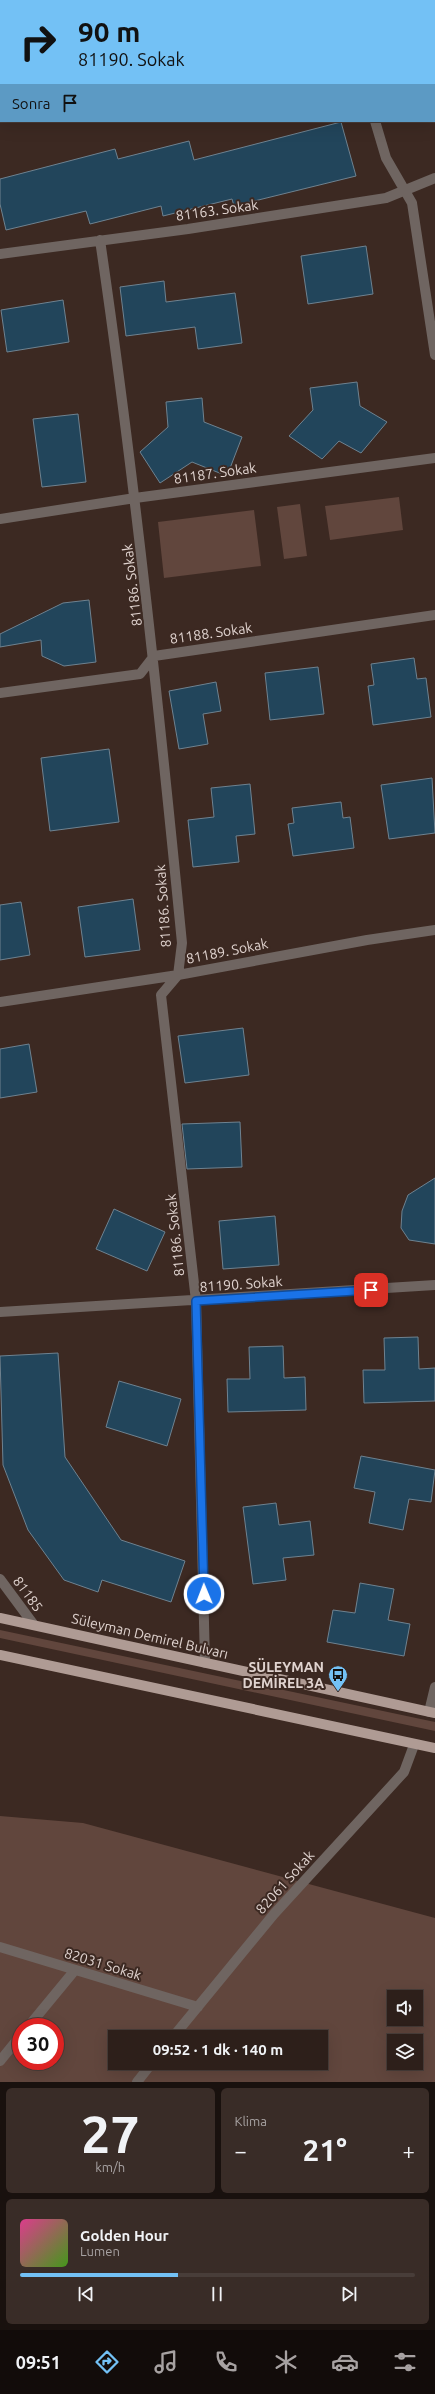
<!DOCTYPE html>
<html lang="tr">
<meta charset="utf-8">
<style>
:root{--surface:#2d1f1a;--page:#392c27;--text:#f1f3f6;--muted:#a7a2a2;--line:#483d39;--accent:#73c1f5}
body{margin:0;font-family:Ubuntu,sans-serif;background:var(--page);color:var(--text);height:100vh;display:flex;flex-direction:column;font-size:15px;white-space:nowrap}
*{box-sizing:border-box;margin:0}
p{font-size:13px;color:var(--muted)}
.icon{flex:none;width:22px;height:22px;fill:none;stroke:currentColor;stroke-width:2;stroke-linecap:round;stroke-linejoin:round}
.map{position:relative;height:2082px;overflow:hidden}
.sheet{display:flex;flex-direction:column;gap:6px;padding:6px;background:#19110e;flex:1}
.sheet>*{flex:none}
.top-card{position:absolute;left:0px;top:0px;width:435px;height:122px;box-shadow:0 4px 16px #0002,0 0 0 1px var(--line);background:#73c1f5;color:#111;overflow:hidden}
.controls{position:absolute;left:387px;top:1990px;display:grid;gap:8px}
.controls a{display:grid;place-items:center;width:36px;height:36px;border-radius:0px;background:var(--surface);box-shadow:0 4px 16px #0002,0 0 0 1px var(--line);font-size:20px}
.speed{position:absolute;left:12px;top:2018px;display:flex;gap:8px;font-size:20px;font-weight:700;text-align:center}
.speed>*{display:grid;place-content:center;width:52px;height:52px;border-radius:50%;background:var(--surface);box-shadow:0 4px 16px #0002,0 0 0 1px var(--line);line-height:1}
.speed .limit{border:6px solid #d22;background:#fff;color:#111}
.pin{position:absolute;display:grid;place-items:center;width:34px;height:34px;color:#fff;margin:-17px;border-radius:8px;box-shadow:0 2px 6px #0006}
.me{position:absolute;width:44px;margin:-22px;rotate:359deg;stroke-linejoin:round;filter:drop-shadow(0 0 3px #0008)}
.turn{display:flex;align-items:center;gap:14px;height:84px;padding:0 12px;font-size:18px}
.turn .icon{width:52px;height:52px;stroke-width:2.5}
.turn b{display:block;font-size:28px;line-height:34px}
.then{display:flex;align-items:center;height:38px;padding:0 12px;background:#0003;gap:8px;font-size:15px}
.big{font-size:30px;font-weight:600;line-height:1.1}
.sheet .card{flex:1;display:flex;flex-direction:column;justify-content:center;gap:6px;min-width:0;padding:0 14px;border-radius:6px;background:var(--page)}
.sheet .dial{align-items:center;gap:0}
.dial b{font-size:52px;line-height:1}
.song{display:flex;align-items:center;gap:12px}
.cover{width:48px;height:48px;border-radius:6px;background:linear-gradient(135deg,hsl(330 70% 55%),hsl(100 70% 35%))}
.played{height:4px;border-radius:2px;background:linear-gradient(90deg,var(--accent) 40%,var(--line) 40%)}
.keys{display:flex;justify-content:space-around;direction:ltr}
.heat{display:flex;justify-content:space-between;align-items:center;font-size:22px;direction:ltr}
.sheet .tiles{flex:1;display:grid;gap:6px;grid-template-columns:1fr 1fr}
.card:last-child{grid-column:span 2}
.trip{position:absolute;left:108px;top:2030px;width:220px;height:40px;border-radius:0px;background:var(--surface);box-shadow:0 4px 16px #0002,0 0 0 1px var(--line);font-weight:600;line-height:40px;text-align:center}
.menu{display:flex;height:64px;justify-content:space-around;align-items:center;background:#120c0a;color:var(--muted)}
.menu .icon{width:28px;height:28px}
.menu .current{color:var(--accent)}
.menu b{font-size:18px;color:var(--text)}
.map>svg:first-child{display:block}
.green{fill:#61463d;fill-rule:evenodd}
.building{fill:#22455b;stroke:#6e8290}
.lines{fill:none;stroke-linecap:round;stroke-linejoin:round}
.minor{stroke:#6f6561;stroke-width:10}
.major{stroke:#af9b94;stroke-width:10}
.route-casing{stroke:#114b97;stroke-width:10}
.route{stroke:#1a73e8;stroke-width:7}
.labels{text-anchor:middle;dominant-baseline:central;stroke-width:4;stroke-linejoin:round;paint-order:stroke}
.street-label{font-size:14px;fill:#e0d3cf;stroke:#3c2922}
.poi-label{font-size:14px;font-weight:bold;fill:#e0d3cf;stroke:#3c2922;text-anchor:end}
</style>
<div class="map">
<svg width="435" height="2082" viewBox="0 0 435 2082">
<rect width="100%" height="100%" fill="#3c2922"/>
<!-- green -->
<path class="green" d="M399,497l4,33 -73,10 -5,-34z
M300,504l7,52 -23,3 -7,-52z
M254,510l7,56 -97,12 -6,-56z
M0,1630l435,92v9l-435,-93z
M0,1816l83,7 352,95v164h-435zM394,1997h22v22h-22zM21,2027h34v34h-34zM115,2037h206v26h-206zM394,2041h22v22h-22z"/>
<!-- building -->
<path class="building" d="M341,122l15,54 -122,30 -2,-7 -69,17 -2,-10 -71,18 -4,-13 -80,19 -6,-26v-25l115,-30 3,10 71,-18 5,19z
M366,246l7,48 -65,10 -7,-48z
M164,281l2,21 69,-9 7,50 -44,6 -3,-22 -69,9 -6,-49z
M63,300l6,42 -62,10 -6,-42z
M357,382l3,24 27,16 -26,31 -22,-12 -17,18 -33,-23 24,-26 -3,-22z
M202,398l2,24 38,15 -15,39 -35,-14 -32,21 -20,-31 28,-25 -2,-25z
M78,414l8,68 -44,5 -9,-68z
M89,600l7,62 -32,4 -22,-10 -1,-16 -41,7v-13l63,-31z
M414,658l3,21 9,-1 5,39 -58,8 -5,-39 6,-1 -3,-21z
M318,667l6,47 -54,6 -5,-47z
M216,682l5,29 -18,3 5,30 -29,5 -10,-58z
M109,749l10,73 -69,9 -9,-73z
M432,778l3,55 -46,6 -8,-54z
M250,784l5,50 -19,2 3,26 -46,5 -5,-47 26,-3 -3,-29z
M341,802l2,16 7,-1 4,31 -61,8 -5,-32 6,-1 -2,-15z
M133,899l7,51 -55,7 -7,-50z
M21,902l9,53 -30,5v-55z
M243,1028l6,47 -64,8 -7,-47z
M29,1044l8,48 -37,6v-49z
M240,1122l2,45 -55,2 -5,-45z
M435,1178v66l-26,-4 -8,-12 1,-17 6,-16z
M114,1209l51,23 -18,39 -51,-22z
M275,1216l4,49 -56,4 -4,-48z
M418,1337l1,32 16,-1v33l-71,2 -1,-33h22l-1,-32z
M283,1346l1,32 21,-1 1,33 -78,2 -1,-33h23l-1,-32z
M58,1353l7,104 56,83 64,21 -14,41 -69,-22 -4,12 -34,-12 -36,-50 -25,-65 -3,-109z
M119,1381l62,18 -14,47 -61,-19z
M361,1456l74,14 -4,32 -22,-3 -6,31 -34,-7 6,-31 -21,-4z
M276,1503l3,22 31,-4 4,34 -31,3 3,22 -33,4 -10,-77z
M360,1583l34,6 -6,31 22,4 -6,32 -77,-14 6,-32 22,3z"/>
<g class="lines">
<!-- minor -->
<path class="minor" d="M342,0v1
M98,1l3,-1
M0,30h1
M375,121l11,37 26,45 23,152
M100,240c34,233 59,468 82,703l-4,32 -17,20 35,306 9,362
M0,254l188,-25 198,-31 49,-20
M0,519l135,-21 300,-40
M0,693l140,-19 14,-18 281,-41
M0,1002l178,-27 189,-35 68,-10
M0,1312l435,-27
M0,1579l34,46
M429,1712l6,-25
M0,1947l198,60
M28,2027l47,-57
M173,2037l101,-123 130,-142 10,-27
M0,2061l21,-26
M137,2082l15,-19"/>
<!-- major -->
<path class="major" d="M0,1618l435,95
M0,1655l435,93"/>
</g>
<g class="lines">
<!-- route casing -->
<g class="route-casing">
<path id="route" d="M204,1594l-8,-293 175,-11"/>
</g>
<!-- route -->
<use href="#route" class="route"/>
</g>
<!-- icons -->
<defs>
<g id="bus-pin" transform="scale(1)"><path d="M0 17L-7.5 6A9.5 9.5 0 1 1 7.5 6Z" fill="#73c1f5" stroke="#3c2922"/><path d="M-5-6H5V4H4V6H2V4H-2V6H-4V4H-5ZM-3.5-4V0h7V-4ZM-3.5 1.2v1.5H-2V1.2ZM2 1.2v1.5H3.5V1.2Z" fill="#111"/></g>
</defs>
<g fill-rule="evenodd">
<use href="#bus-pin" x="338" y="1675"/>
</g>
<g class="labels">
<!-- street labels -->
<g class="street-label">
<text transform="translate(217 210) rotate(-8)">81163. Sokak</text>
<text transform="translate(215 473) rotate(-8)">81187. Sokak</text>
<text transform="translate(132 585) rotate(-97)">81186. Sokak</text>
<text transform="translate(211 633) rotate(-8)">81188. Sokak</text>
<text transform="translate(163 906) rotate(-94)">81186. Sokak</text>
<text transform="translate(227 951) rotate(-11)">81189. Sokak</text>
<text transform="translate(175 1235) rotate(-96)">81186. Sokak</text>
<text transform="translate(241 1284) rotate(-4)">81190. Sokak</text>
<text transform="translate(28 1594) rotate(54)">81185</text>
<text transform="translate(150 1636) rotate(13)">Süleyman Demirel Bulvarı</text>
<text transform="translate(285 1882) rotate(-48)">82061 Sokak</text>
<text transform="translate(103 1964) rotate(17)">82031 Sokak</text>
</g>
<!-- poi labels -->
<g class="poi-label">
<text x="324" y="1667">SÜLEYMAN<tspan x="324" dy="16">DEMİREL 3A</tspan></text>
</g>
</g>
</svg>
<div class="controls">
<a><svg class="icon" aria-label="sound" viewBox="0 0 24 24"><path d="M4 9h4l5-4v14l-5-4H4zM17 9q2 3 0 6"/></svg></a>
<a><svg class="icon" aria-label="layers" viewBox="0 0 24 24"><path d="M12 4l9 5-9 5-9-5zM3 14l9 5 9-5"/></svg></a>
</div>
<div class="speed"><div class="limit">30</div></div>
<div class="pin" style="left:371px;top:1290px;background:#d93025"><svg class="icon" aria-label="arrive" viewBox="0 0 24 24"><path d="M6 21V4h12l-3 4 3 4H6"/></svg></div>
<svg class="me" style="left:204px;top:1594px" viewBox="-20 -20 40 40"><circle r="17" fill="#1a73e8" stroke="#fff" stroke-width="3"/><path d="M0-11L8 9 0 5-8 9z" fill="#fff"/></svg>
<div class="trip">09:52 · 1 dk · 140 m</div>
<div class="top-card">
<div class="turn"><svg class="icon" aria-label="right" viewBox="0 0 24 24"><path d="M7 20v-9h11M14 6l5 5-5 5"/></svg><div><b>90 m</b>81190. Sokak</div></div>
<div class="then">Sonra<svg class="icon" aria-label="arrive" viewBox="0 0 24 24"><path d="M6 21V4h12l-3 4 3 4H6"/></svg></div>
</div>
</div>
<section class="sheet">
<div class="tiles">
<div class="card dial"><b>27</b><p>km/h</p></div>
<div class="card"><p>Klima</p>
<div class="heat"><a>−</a><b class="big">21°</b><a>+</a></div>
</div>
<div class="card">
<div class="song"><i class="cover"></i><div><b>Golden Hour</b><p>Lumen</p></div></div>
<div class="played"></div>
<div class="keys"><svg class="icon" aria-label="previous" viewBox="0 0 24 24"><path d="M18 5L8 12l10 7zM5 5v14"/></svg><svg class="icon" aria-label="pause" viewBox="0 0 24 24"><path d="M8 5v14M16 5v14"/></svg><svg class="icon" aria-label="next" viewBox="0 0 24 24"><path d="M6 5l10 7-10 7zM19 5v14"/></svg></div>
</div>
</div>
</section>
<nav class="menu">
<b>09:51</b>
<svg class="icon current" aria-label="directions" viewBox="0 0 24 24"><path d="M12 3l9 9-9 9-9-9zM9 14v-3h6M13 9l2 2-2 2"/></svg>
<svg class="icon" aria-label="music" viewBox="0 0 24 24"><path d="M9 18V5l10-2v13"/><circle cx="6" cy="18" r="3"/><circle cx="16" cy="16" r="3"/></svg>
<svg class="icon" aria-label="phone" viewBox="0 0 24 24"><path d="M5 4h4l2 5-3 2q2 4 5 5l2-3 5 2v4C11 20 4 13 5 4z"/></svg>
<svg class="icon" aria-label="climate" viewBox="0 0 24 24"><path d="M12 3v18M4 7l16 10M4 17L20 7"/></svg>
<svg class="icon" aria-label="car" viewBox="0 0 24 24"><path d="M5 17H2v-5l4-1 3-4h7l3 4 3 1v5h-3M9 17h6M6 11h13"/><circle cx="7" cy="17" r="2"/><circle cx="17" cy="17" r="2"/></svg>
<svg class="icon" aria-label="filters" viewBox="0 0 24 24"><path d="M4 7h16M4 17h16"/><circle cx="9" cy="7" r="2"/><circle cx="15" cy="17" r="2"/></svg>
</nav>
